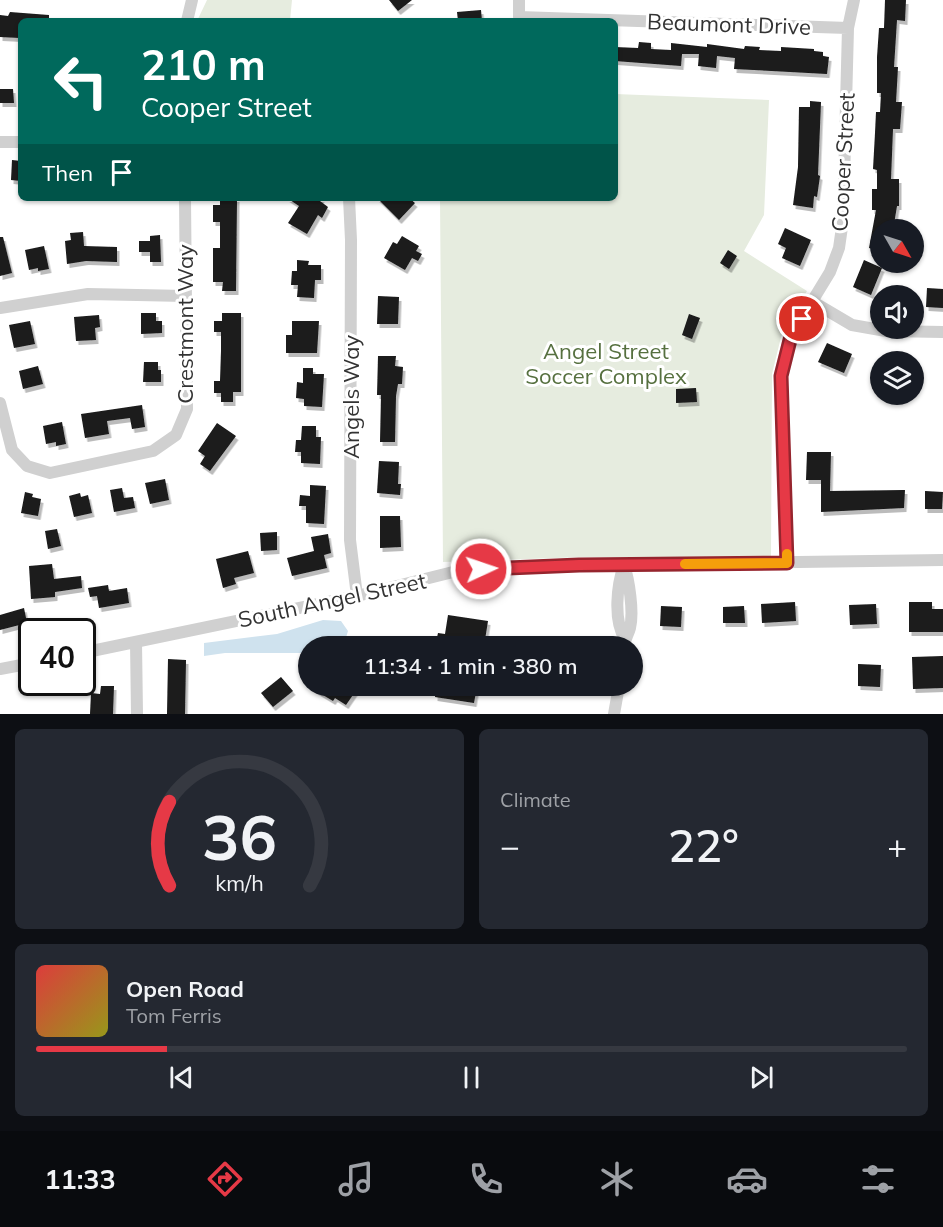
<!DOCTYPE html>
<meta charset="utf-8">
<style>
:root{--surface:#171b24;--page:#242831;--text:#f1f3f6;--muted:#9ea1a6;--line:#363941;--accent:#e63946}
body{margin:0;font-family:Mulish,sans-serif;background:var(--page);color:var(--text);height:100vh;display:flex;flex-direction:column;font-size:22px;white-space:nowrap}
*{box-sizing:border-box;margin:0}
p{font-size:20px;color:var(--muted)}
.icon{flex:none;width:33px;height:33px;fill:none;stroke:currentColor;stroke-width:2;stroke-linecap:round;stroke-linejoin:round}
.map{position:relative;height:714px;overflow:hidden}
.side{display:flex;flex-direction:column;gap:15px;padding:15px;background:#0d0f14;flex:1}
.side>*{flex:none}
.banner{position:absolute;left:18px;top:18px;width:600px;height:183px;border-radius:9px;box-shadow:0 2px 4px #0004;background:#00695c;color:#fff;overflow:hidden}
.needle{width:39px;rotate:129deg}
.controls{position:absolute;left:870px;top:219px;display:grid;gap:12px}
.controls a{display:grid;place-items:center;width:54px;height:54px;border-radius:50%;background:var(--surface);box-shadow:0 2px 4px #0004;font-size:30px}
.speed{position:absolute;left:18px;top:618px;display:flex;gap:12px;font-size:30px;font-weight:700;text-align:center}
.speed>*{display:grid;place-content:center;width:78px;height:78px;border-radius:50%;background:var(--surface);box-shadow:0 2px 4px #0004;line-height:1}
.speed .limit{border:3px solid #111;border-radius:9px;background:#fff;color:#111}
.pin{position:absolute;display:grid;place-items:center;width:51px;height:51px;color:#fff;margin:-26px;border:3px solid #fff;border-radius:50%;box-shadow:0 2px 6px #0007}
.me{position:absolute;width:66px;margin:-33px;rotate:87deg;stroke-linejoin:round;filter:drop-shadow(0 0 4px #0008)}
.turn{display:flex;align-items:center;gap:21px;height:126px;padding:0 24px;font-size:27px}
.turn .icon{width:78px;height:78px;stroke-width:2.5}
.turn b{display:block;font-size:42px;line-height:51px}
.then{display:flex;align-items:center;height:57px;padding:0 24px;background:#0003;gap:12px;font-size:22px}
.big{font-size:45px;font-weight:600;line-height:1.1}
.side .widget{flex:1;display:flex;flex-direction:column;justify-content:center;gap:9px;min-width:0;padding:0 21px;border-radius:9px;background:var(--page)}
.side .dial{align-items:center;gap:0}
.dial svg{height:156px;overflow:visible;fill:none;stroke:var(--line);stroke-width:7;stroke-linecap:round;text-anchor:middle}
.dial text{fill:var(--text);stroke:none}
.song{display:flex;align-items:center;gap:18px}
.cover{width:72px;height:72px;border-radius:9px;background:linear-gradient(135deg,hsl(0 70% 55%),hsl(60 70% 35%))}
.played{height:6px;border-radius:3px;background:linear-gradient(90deg,var(--accent) 15%,var(--line) 15%)}
.keys{display:flex;justify-content:space-around;direction:ltr}
.heat{display:flex;justify-content:space-between;align-items:center;font-size:33px;direction:ltr}
.side .tiles{flex:1;display:grid;gap:15px;grid-template-columns:1fr 1fr}
.widget:last-child{grid-column:span 2}
.trip{position:absolute;left:298px;top:636px;width:345px;height:60px;border-radius:30px;background:var(--surface);box-shadow:0 2px 4px #0004;font-weight:600;line-height:60px;text-align:center}
.tabs{display:flex;height:96px;justify-content:space-around;align-items:center;background:#090b0e;color:var(--muted)}
.tabs .icon{width:42px;height:42px}
.tabs .current{color:var(--accent)}
.tabs b{font-size:27px;color:var(--text)}
.map>svg:first-child{display:block}
.green{fill:#e6ecdf}
.water{fill:#cfe2ee}
.building{fill:#1a1a1a;filter:url(#shadow)}
.lines{fill:none;stroke-linecap:round;stroke-linejoin:round}
.minor{stroke:#d0d0d0;stroke-width:12}
.route-casing{stroke:#96252e;stroke-width:15}
.route{stroke:#e63946;stroke-width:10}
.slow{stroke:#f59e0b;stroke-width:10}
.labels{text-anchor:middle;dominant-baseline:central;stroke-width:6;stroke-linejoin:round;paint-order:stroke}
.street-label{font-size:22px;fill:#333;stroke:#fff}
.park-label{font-size:22px;fill:#56703f;stroke:#fff}
</style>
<div class="map">
<svg width="943" height="714" viewBox="0 0 943 714">
<defs>
<filter id="shadow"><feDropShadow dx="2.5" dy="4" stdDeviation="0" flood-color="#0004"/></filter>
</defs>
<rect width="100%" height="100%" fill="#fff"/>
<!-- green -->
<path class="green" d="M207,0h85l-2,21h-93z
M615,94l154,6 -5,115 -20,36 63,40 -25,42 -10,41 -1,183h-187l-141,5 -3,-364h175z"/>
<!-- water -->
<path class="water" d="M323,620l18,1 7,10 -4,13 -2,2h-33v7h-84l-21,3v-13l73,-9z"/>
<!-- building -->
<path class="building" d="M389,0h23l-14,11z
M885,0h21l-1,21 -8,-1 -3,47h4l-2,35h6l-2,27h-7l-2,50h8v27h-2l-4,24h-13v16h-2v4l-9,-2 7,-38h-4v-21h5v-19l-4,-1 2,-36 1,-21h4l1,-19h-4v-36l2,-29h5z
M481,10l1,11h-24l-1,-9z
M10,12l39,3v6h-28l-1,17 -20,-1v-22l8,1z
M639,42l12,1v6l20,1v-7l36,4v-3l37,5 1,-3 15,1 -1,3 22,1v-4l33,2v2l9,1v4l6,1 -2,17 -93,-5 1,-11 -18,-2 -1,12 -18,-2 1,-12h-17l-1,12 -66,-5v-14l23,1z
M0,89h13l1,14h-14z
M810,101l11,1 -3,73 2,1 -3,21 -3,-1 -1,12 -20,-3 5,-38 1,-60h11z
M12,160l9,1v20l-10,-1z
M220,198h17l-1,93h-14l1,-9h-10v-34h7v-26h-7v-17h7z
M287,198h35l-2,3 8,6 -6,11 -4,-3 -11,19 -19,-11 11,-17z
M377,198h32l6,5 -16,17z
M785,228l26,12 -11,26 -18,-8 4,-10 -8,-4z
M83,232l1,14 33,1v15l-31,-1 -19,3 -2,-23 6,-1 -1,-7z
M160,235l1,27h-11v-10h-11v-11h11v-5z
M402,236l17,10 -3,5 6,3 -4,7 -6,-3 -7,12 -21,-12 9,-16 4,2z
M0,237h3l9,36 -12,3z
M44,246l5,23 -11,2v-3l-9,2 -4,-20z
M728,250l9,6 -8,13 -9,-6z
M297,260l12,1 -1,4h13v15h-6l-1,18 -17,-1 1,-12h-7l1,-14h5z
M864,260l18,8 -11,27 -18,-8z
M927,288l16,1v19l-17,-1z
M378,296l21,1 -1,27h-21z
M141,313h15v8h6v12l-21,1z
M222,313h19v79h-8v10h-12v-9h-7v-12h6l1,-30v-19h-7v-11h8z
M689,314l11,4 -8,21 -10,-4z
M99,315l1,12 -5,1 1,12 -20,1 -2,-24z
M30,321l5,23 -21,4 -5,-23z
M292,321h27l-2,32h-31v-18h6z
M827,343l25,11 -8,19 -26,-11z
M378,356h18l-1,10 8,1 -1,17h-4l-2,12 -1,46h-15l1,-47h-4z
M144,362h14v8h3v12h-18z
M38,366l5,18 -20,5 -4,-18z
M303,368h10v6h11l-2,33 -18,-1v-7l-8,-1 1,-16 6,1z
M696,388l1,14 -21,1v-14z
M142,405l3,22 -13,2 -2,-11 -23,3 2,13 -24,4 -4,-24z
M62,422l4,22 -10,2v-4l-10,2 -3,-18z
M217,423l19,13 -26,35 -10,-7 5,-8 -7,-5z
M302,426h14v11h5l-1,27 -19,-1v-11h-6l1,-12h5z
M807,452h24l-1,39 75,-1 -1,18 -83,4v-32h-15z
M379,461l20,1 -1,22h3l-1,11 -23,-2z
M165,479l4,21 -19,4 -5,-21z
M310,485l16,1 -2,38 -18,-1v-17h-7l1,-11 10,1z
M122,488l2,10 9,-1 2,11 -21,4 -4,-22z
M925,491l18,1 -1,17h-17z
M25,492l8,2 -1,3 9,2 -3,17 -17,-3z
M80,493l1,4 7,-2 4,18 -18,4 -5,-21z
M380,516h20l1,31 -21,1z
M57,529l4,17 -13,3 -3,-18z
M277,532v18l-16,1 -1,-18z
M328,534l3,19 -7,2 3,13 -35,8 -5,-18 27,-7 -3,-14z
M248,551l6,22 -20,5 2,6 -13,4 -7,-29z
M52,564l2,15 27,-3 1,12 -27,4v5l-24,2 -2,-33z
M108,585l1,6 18,-3 2,15 -30,5 -2,-12 -7,1 -2,-9z
M795,602l1,19 -34,2 -1,-19z
M909,602h23v7h11v23h-34z
M876,604l1,20 -27,1 -1,-20z
M661,606l21,1 -1,20 -21,-1z
M744,606l1,17h-22v-16z
M24,608l3,15 -27,7v-15z
M448,615l40,6 -4,25h-49l3,-13 7,1z
M943,656v32l-30,1 -1,-32z
M168,659l18,1 -1,54h-18z
M858,664l23,1 -1,22 -22,-1z
M281,677l12,14 -20,16 -12,-14z
M101,686h13l-1,28h-23l1,-21 9,1z
M308,686h51l-13,19 -11,-7 -2,3z
M436,686h41l-3,17 -39,-6z"/>
<g class="lines">
<!-- minor -->
<path class="minor" d="M519,0v17l329,11
M187,21l5,-21
M0,142h21
M349,198l2,42 -1,300 7,56
M813,302l39,23 34,6 57,1
M0,308l88,-14 98,2
M0,403l12,47 15,16 23,7 103,-22 23,-16 11,-26 -2,-211
M787,563l-6,-187 10,-40 39,-64 9,-24 4,-28 5,-192 6,-28
M624,565c5,15 10,47 6,63 -2,7 -5,11 -6,18
M624,565c-7,20 -11,55 1,74
M136,642l1,72
M82,653l275,-57 104,-26 118,-5 364,-5
M0,669l32,-6
M614,714l5,-28"/>
</g>
<g class="lines">
<!-- route casing -->
<g class="route-casing">
<path id="route" d="M481,569l98,-4 208,-2 -6,-187 10,-40 11,-17"/>
</g>
<!-- route -->
<use href="#route" class="route"/>
<!-- slow -->
<path class="slow" d="M685,564l102,-1v-9"/>
</g>
<g class="labels">
<!-- street labels -->
<g class="street-label">
<text transform="translate(729 24) rotate(2)">Beaumont Drive</text>
<text transform="translate(843 162) rotate(-87)">Cooper Street</text>
<text transform="translate(185 324) rotate(-90)">Crestmont Way</text>
<text transform="translate(351 397) rotate(-90)">Angels Way</text>
<text transform="translate(332 600) rotate(-12)">South Angel Street</text>
</g>
<!-- park labels -->
<g class="park-label">
<text x="606" y="351">Angel Street<tspan x="606" dy="25">Soccer Complex</tspan></text>
</g>
</g>
</svg>
<div class="controls">
<a><svg class="needle" viewBox="-14 -14 28 28"><path d="M0-13l5 13h-10z" fill="#e53935"/><path d="M0 13l5-13h-10z" fill="#9ea1a6"/></svg></a>
<a><svg class="icon" aria-label="sound" viewBox="0 0 24 24"><path d="M4 9h4l5-4v14l-5-4H4zM17 9q2 3 0 6"/></svg></a>
<a><svg class="icon" aria-label="layers" viewBox="0 0 24 24"><path d="M12 4l9 5-9 5-9-5zM3 14l9 5 9-5"/></svg></a>
</div>
<div class="speed"><div class="limit">40</div></div>
<div class="pin" style="left:802px;top:319px;background:#d93025"><svg class="icon" aria-label="arrive" viewBox="0 0 24 24"><path d="M6 21V4h12l-3 4 3 4H6"/></svg></div>
<svg class="me" style="left:481px;top:569px" viewBox="-20 -20 40 40"><circle r="17" fill="#e63946" stroke="#fff" stroke-width="3"/><path d="M0-11L8 9 0 5-8 9z" fill="#fff"/></svg>
<div class="trip">11:34 · 1 min · 380 m</div>
<div class="banner">
<div class="turn"><svg class="icon" aria-label="left" viewBox="0 0 24 24"><path d="M17 20v-9H6M10 6l-5 5 5 5"/></svg><div><b>210 m</b>Cooper Street</div></div>
<div class="then">Then<svg class="icon" aria-label="arrive" viewBox="0 0 24 24"><path d="M6 21V4h12l-3 4 3 4H6"/></svg></div>
</div>
</div>
<section class="side">
<div class="tiles">
<div class="widget dial"><svg viewBox="0 0 100 80">
<path d="M14 69A42 42 0 1 1 86 69"/>
<path d="M14 69A42 42 0 0 1 14 26" stroke="#e63946"/>
<text x="50" y="56" font-size="32" font-weight="700">36</text>
<text x="50" y="72" font-size="11">km/h</text>
</svg></div>
<div class="widget"><p>Climate</p>
<div class="heat"><a>−</a><b class="big">22°</b><a>+</a></div>
</div>
<div class="widget">
<div class="song"><i class="cover"></i><div><b>Open Road</b><p>Tom Ferris</p></div></div>
<div class="played"></div>
<div class="keys"><svg class="icon" aria-label="previous" viewBox="0 0 24 24"><path d="M18 5L8 12l10 7zM5 5v14"/></svg><svg class="icon" aria-label="pause" viewBox="0 0 24 24"><path d="M8 5v14M16 5v14"/></svg><svg class="icon" aria-label="next" viewBox="0 0 24 24"><path d="M6 5l10 7-10 7zM19 5v14"/></svg></div>
</div>
</div>
</section>
<nav class="tabs">
<b>11:33</b>
<svg class="icon current" aria-label="directions" viewBox="0 0 24 24"><path d="M12 3l9 9-9 9-9-9zM9 14v-3h6M13 9l2 2-2 2"/></svg>
<svg class="icon" aria-label="music" viewBox="0 0 24 24"><path d="M9 18V5l10-2v13"/><circle cx="6" cy="18" r="3"/><circle cx="16" cy="16" r="3"/></svg>
<svg class="icon" aria-label="phone" viewBox="0 0 24 24"><path d="M5 4h4l2 5-3 2q2 4 5 5l2-3 5 2v4C11 20 4 13 5 4z"/></svg>
<svg class="icon" aria-label="climate" viewBox="0 0 24 24"><path d="M12 3v18M4 7l16 10M4 17L20 7"/></svg>
<svg class="icon" aria-label="car" viewBox="0 0 24 24"><path d="M5 17H2v-5l4-1 3-4h7l3 4 3 1v5h-3M9 17h6M6 11h13"/><circle cx="7" cy="17" r="2"/><circle cx="17" cy="17" r="2"/></svg>
<svg class="icon" aria-label="filters" viewBox="0 0 24 24"><path d="M4 7h16M4 17h16"/><circle cx="9" cy="7" r="2"/><circle cx="15" cy="17" r="2"/></svg>
</nav>
